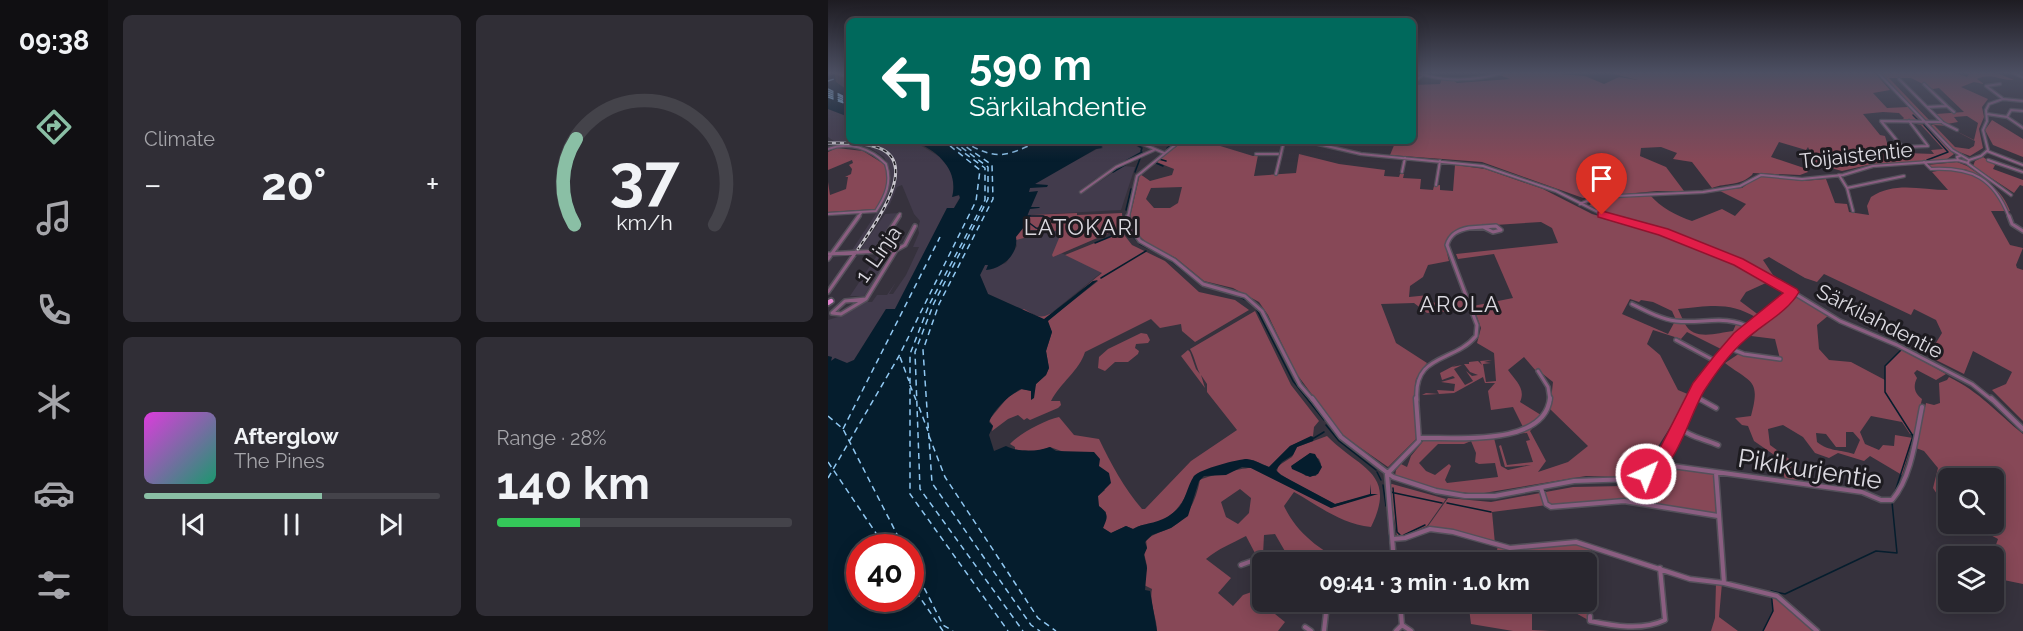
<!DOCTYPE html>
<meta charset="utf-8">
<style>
:root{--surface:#28262e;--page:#302e36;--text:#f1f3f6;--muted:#a5a5aa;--line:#44434a;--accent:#8abfa5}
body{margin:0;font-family:Raleway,sans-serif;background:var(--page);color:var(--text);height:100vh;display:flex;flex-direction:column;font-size:22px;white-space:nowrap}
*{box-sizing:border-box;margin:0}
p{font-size:20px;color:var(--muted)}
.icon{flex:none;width:33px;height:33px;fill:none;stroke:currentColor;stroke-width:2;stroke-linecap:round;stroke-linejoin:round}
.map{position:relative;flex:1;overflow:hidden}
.drawer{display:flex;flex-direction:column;gap:15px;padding:15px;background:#161519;width:720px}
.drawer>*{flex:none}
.banner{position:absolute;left:18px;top:18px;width:570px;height:126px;border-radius:9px;box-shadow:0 3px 15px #0003,0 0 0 2px var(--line);background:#00695c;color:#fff;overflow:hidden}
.fabs{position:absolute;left:1110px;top:468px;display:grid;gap:12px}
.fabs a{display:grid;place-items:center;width:66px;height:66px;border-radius:9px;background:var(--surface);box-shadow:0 3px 15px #0003,0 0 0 2px var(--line);font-size:30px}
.speed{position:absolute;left:18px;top:534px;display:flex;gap:12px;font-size:30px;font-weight:700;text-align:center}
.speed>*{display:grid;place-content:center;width:78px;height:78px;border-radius:50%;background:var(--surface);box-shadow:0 3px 15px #0003,0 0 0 2px var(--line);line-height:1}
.speed .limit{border:9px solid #d22;background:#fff;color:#111}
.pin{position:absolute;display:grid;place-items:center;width:51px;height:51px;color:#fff;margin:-62px -26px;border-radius:50% 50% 50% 0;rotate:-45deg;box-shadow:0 0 6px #0007}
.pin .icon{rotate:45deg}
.me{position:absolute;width:66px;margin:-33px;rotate:43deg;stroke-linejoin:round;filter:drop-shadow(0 0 4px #0008)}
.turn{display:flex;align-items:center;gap:21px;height:126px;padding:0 24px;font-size:27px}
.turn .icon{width:78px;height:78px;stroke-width:2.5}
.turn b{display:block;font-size:42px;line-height:51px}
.big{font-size:45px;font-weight:700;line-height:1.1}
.drawer .card{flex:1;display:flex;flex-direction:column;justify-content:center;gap:9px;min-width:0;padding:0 21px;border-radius:9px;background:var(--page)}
.drawer .dial{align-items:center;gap:0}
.dial svg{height:156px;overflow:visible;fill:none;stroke:var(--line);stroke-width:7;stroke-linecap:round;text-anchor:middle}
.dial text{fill:var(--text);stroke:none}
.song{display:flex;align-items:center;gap:18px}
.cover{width:72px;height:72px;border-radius:9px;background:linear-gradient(135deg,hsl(300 70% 55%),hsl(160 70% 35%))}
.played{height:6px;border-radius:3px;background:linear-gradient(90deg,var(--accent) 60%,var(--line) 60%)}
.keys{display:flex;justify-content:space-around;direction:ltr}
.heat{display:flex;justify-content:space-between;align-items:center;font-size:33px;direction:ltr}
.charge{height:9px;border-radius:4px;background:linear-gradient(90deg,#34c759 28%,var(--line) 0)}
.drawer .tiles{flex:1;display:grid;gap:15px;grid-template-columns:repeat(2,1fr)}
.trip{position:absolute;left:424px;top:552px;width:345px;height:60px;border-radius:9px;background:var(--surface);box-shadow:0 3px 15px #0003,0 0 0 2px var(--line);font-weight:700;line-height:60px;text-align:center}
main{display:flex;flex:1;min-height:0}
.tab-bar{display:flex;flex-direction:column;width:108px;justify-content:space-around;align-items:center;background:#100f12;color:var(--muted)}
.tab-bar .icon{width:42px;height:42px}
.tab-bar .on{color:var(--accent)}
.tab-bar b{font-size:27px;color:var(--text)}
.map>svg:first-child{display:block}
.built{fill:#423b4c}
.green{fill:#874857;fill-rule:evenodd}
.water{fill:#051d2d;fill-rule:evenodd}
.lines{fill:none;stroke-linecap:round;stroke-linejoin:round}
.stream{stroke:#051d2d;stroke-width:1.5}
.ferry{stroke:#90c8f2;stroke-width:1.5;stroke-dasharray:6 4.5;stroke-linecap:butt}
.minor-far2-casing{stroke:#54505a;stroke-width:4.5}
.minor-far1-casing{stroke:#54505a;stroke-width:6}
.minor-casing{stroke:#54505a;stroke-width:7}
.major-casing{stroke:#54505a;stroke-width:8}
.minor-far2{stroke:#8b5e81;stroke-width:2}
.minor-far1{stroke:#8b5e81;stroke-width:3}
.minor{stroke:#8b5e81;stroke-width:4}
.major{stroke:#df84cd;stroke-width:4.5}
.rail-casing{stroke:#c9c7ce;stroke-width:3}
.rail{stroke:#1d1b20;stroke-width:1.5;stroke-dasharray:4;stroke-linecap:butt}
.route{fill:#e11d48;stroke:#92132f;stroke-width:1.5}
.labels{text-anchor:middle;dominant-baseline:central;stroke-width:6;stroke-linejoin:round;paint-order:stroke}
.street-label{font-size:21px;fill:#dbd9e0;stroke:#1d1b20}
.neighbourhood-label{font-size:22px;letter-spacing:1.5px;fill:#dbd9e0;stroke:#1d1b20}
.near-street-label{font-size:26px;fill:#dbd9e0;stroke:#1d1b20}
</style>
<main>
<nav class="tab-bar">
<b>09:38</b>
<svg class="icon on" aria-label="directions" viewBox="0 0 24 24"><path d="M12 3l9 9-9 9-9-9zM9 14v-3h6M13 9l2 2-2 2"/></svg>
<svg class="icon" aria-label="music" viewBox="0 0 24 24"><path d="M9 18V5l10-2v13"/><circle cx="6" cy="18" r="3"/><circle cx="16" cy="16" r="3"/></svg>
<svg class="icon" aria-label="phone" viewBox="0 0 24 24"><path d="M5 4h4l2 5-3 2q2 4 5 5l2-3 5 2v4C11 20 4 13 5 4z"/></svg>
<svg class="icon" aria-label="climate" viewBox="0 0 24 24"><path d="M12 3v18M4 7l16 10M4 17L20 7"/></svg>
<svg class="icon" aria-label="car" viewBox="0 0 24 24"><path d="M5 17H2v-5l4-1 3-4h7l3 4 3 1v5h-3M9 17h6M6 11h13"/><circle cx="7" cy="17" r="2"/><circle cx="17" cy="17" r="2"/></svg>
<svg class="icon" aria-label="filters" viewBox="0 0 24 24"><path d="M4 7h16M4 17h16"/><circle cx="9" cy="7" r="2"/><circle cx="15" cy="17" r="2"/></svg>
</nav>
<section class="drawer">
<div class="tiles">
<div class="card"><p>Climate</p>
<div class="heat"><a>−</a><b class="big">20°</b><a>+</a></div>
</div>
<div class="card dial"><svg viewBox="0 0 100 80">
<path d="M14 69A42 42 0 1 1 86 69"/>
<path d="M14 69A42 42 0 0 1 15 25" stroke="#8abfa5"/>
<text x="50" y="56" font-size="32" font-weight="700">37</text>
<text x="50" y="72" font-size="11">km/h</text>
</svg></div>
<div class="card">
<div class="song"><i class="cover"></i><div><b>Afterglow</b><p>The Pines</p></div></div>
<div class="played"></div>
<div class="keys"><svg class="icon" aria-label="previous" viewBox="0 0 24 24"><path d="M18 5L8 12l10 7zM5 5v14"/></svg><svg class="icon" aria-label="pause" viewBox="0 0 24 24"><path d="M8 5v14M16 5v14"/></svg><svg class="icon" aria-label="next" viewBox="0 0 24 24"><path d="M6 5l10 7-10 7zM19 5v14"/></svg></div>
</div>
<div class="card"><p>Range · 28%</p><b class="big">140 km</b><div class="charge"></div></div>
</div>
</section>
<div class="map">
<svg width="1195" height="631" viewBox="0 0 1195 631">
<rect width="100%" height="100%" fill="#36323d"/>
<!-- built -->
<path class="built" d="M0,109l21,8v24h64l27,16 13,16v24l7,-2v2l-6,11h-7l-52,101h-9l-32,51 -7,3 -17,-3 2,-3 -4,-1v-36l13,-4 23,-14h8l5,-7h10l9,-13 -7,12h4l13,-19 13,-28h-6l6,-14 -1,-5 2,-7 -6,-7 -12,-29 -5,2 -7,17 -31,45 -7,1 31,-47 6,-17 1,-17 -6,-12 -14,-9 -18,-4 -24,1v-3l6,-1 -6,-4z
M284,141h16l13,8 -1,4 -45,26 -16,12 5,1 39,-26 12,1 -14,43 -94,5 10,-23h-9l2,-5 13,-9z
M70,213l-24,36 -14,1 25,-36z
M203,230l32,1 -8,19 47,22 -58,47 -56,-25 -8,-19 5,-10h4l-2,4 19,-6 11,-17 -2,-7 9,-1z
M50,254h13l-27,42h-14z"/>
<!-- green -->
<path class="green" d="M672,73h97l-36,1 24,2 19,8 15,-7 19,3 -28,-7h265l15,17 -17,3 14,15 21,-1 14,15 -20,-2 2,-2 -5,-5 -16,-1 -20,2 17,21 5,1 6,20 16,-1 -1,-2 28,1 -3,-4 12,-1 -22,-24 -9,-2 13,2 29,29 -7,5h5l-9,2 -71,3 -30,7 -26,-7 -8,-17 -2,3 -27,-8 -8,15 33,11 4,4 -8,3 -47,-2 -1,2c-14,12 -24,7 -40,13l-20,-26 -19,-3 4,-6 -16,-6 -20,1 -1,8 26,11 18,24h-27l-74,7 -101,-36 -92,-7 5,-12 -19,-2h37v-56l27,-1 2,-6h9l6,5 53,-4 -11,-4z
M1051,73h76l12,4 2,-3 -3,-1h31l17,7c-15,1 -21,-8 -37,-1l7,5 -10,-2 -13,5 27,12 -6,8 2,10 -5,12 4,19 -13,8 -16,-6 -23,-25 10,-2 7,3 -14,-1 21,22 14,2 5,-3 1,-5 -25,-13 24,12 4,-17 -11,-7 -13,1 4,5 -11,2 -11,-10 28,-2 -25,-24 -6,1 -22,-11h-22l42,44 -4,-1z
M1164,120l31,19v18l-30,-12 -8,-15z
M354,141h39l-4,4 36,11 5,-1 -4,21 42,-3 3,-19 40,10 46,6 -1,6 15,1 1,-3h4l-1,4 18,1 -1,10 13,1 1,-4 6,-1v5l13,1 2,-26 30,4 58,20 49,25 73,21 44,20 35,12 24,15 -22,10 -6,9 20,15 -3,2c-28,-17 -47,-12 -79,-9l5,11h-7l-4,-9 -19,-9 -12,-2 -2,2 -9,-3 -8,15 46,20 6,-11 11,1c9,17 32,9 48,7l4,-9 6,4 -22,23 -34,-17 -6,7 -28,-9 -6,14 13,11 18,35 12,5 -44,71 -14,9 -10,2 -36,-1 -108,18 -37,-4 -46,-14 1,-6 5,-6 6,3 4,-11 13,-16 84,-5 -14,3 7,28 7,4 23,-5 -26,2 -6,-21 2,-1 6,20 26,-3 -7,-21 4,-1 -3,-7 -14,1 19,-5 -2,2 16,30 -8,11 30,-10 20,-16 -38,-37 3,-27 -15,-12 -2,1 -12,-14 -16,13c8,11 18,19 12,32l21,13 -8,8 -10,4 -10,-20 -22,3 -3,-19 7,-8h-10l-2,-6 -29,16 -32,2 4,-2 13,1 -2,-4 17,1 1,-7 -14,-2 14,-4 -2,-2 -11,4 -2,-7 19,-10 -7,4 10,-2 -8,4 11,16 8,-4 -7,-10 6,5 6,-1 -8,-3 -6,-8h5v-2l9,-1 4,4 -2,-4 12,-1 -8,2 7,1 -8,1 3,18 10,-1 -2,-28 -17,-10 4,-15 -8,-22 40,-8 -19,-44 -36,5 -2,-5 102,-11 -6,-15 -11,-6 -77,5c-18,7 -20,16 -15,34l-21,4 -5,12 -13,9 -1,11 20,-2 2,7 11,2 22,-6 5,12 -42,3 -13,-10 -33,1 15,39 31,20 -11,16 -1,7 1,53 -28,28 -46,-32 -46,-62 -28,-58 -9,-13 -26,-14 -29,-7 -28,-23 -29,-15 -13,-12 -4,-14 10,-43 10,7 22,-6 2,-6 -20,-8zM354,187l-4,16 -8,5h-16l-8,-9 5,-11zM643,441l5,12 -1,9 4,2 16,-1 3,14 -51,6 -2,-3 6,-14 -2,-2 -14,11 -9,-4 -7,-8 19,-19h26z
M9,148l26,3 21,13c7,16 1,31 -8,45l-48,3v-30l2,13 16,-6 2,-12h-3l6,-3 1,-5 -3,-4 4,-2 -1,-3 -24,10v-18z
M1155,157l12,8 -2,4 30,11v6l-3,-1 -6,8 -41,-27 2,-5z
M1129,162l10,4 13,9 -11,-3c20,10 33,18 41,39h-19l19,34 13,3 -7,17 1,3 6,2v151l-31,-31 14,-6 6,-12 -39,-21 -9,23 -36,-18 14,-23 -6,-13 -22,-11 -3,6 -87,-41 -7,8 -12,-4 -36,-21 -6,3 10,15 24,16 -45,-27 -60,-24 36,15c-10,1 -25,-7 -35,-12 -34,-16 -72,-20 -106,-36l4,-3 -2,-2 -4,3v-2l11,-5 54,-3c10,12 27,21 42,26l30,-12 13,7 11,-12 -28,-14 24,-2 15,-11 6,-1 40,5 23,-2 9,24 12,1 2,8 20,3 -2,-9 4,-9c24,-16 50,-7 77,-7l-16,-18 15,-3 21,1c-13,-3 -30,2 -41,-5z
M249,213v2l45,-2 1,14 -70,30 -1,-2 10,-24 -31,-1 -7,8 -8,2 -6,-5 14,-13 4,-1 3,-6z
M294,232l10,13 33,16 34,31 36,8 14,10 -54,32 -13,-11 -1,-7 -21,4 -9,-9 -66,33c-6,19 -24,30 -34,49h9l1,4 -3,3 -28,12 -3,-2 -3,2 -6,-5 -10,4 -16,12 1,-5 -4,-6 19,-23 14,-8 10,2 -1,6 5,-13 10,-9 3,-7 -3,-17 6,-19 -5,-11 51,-40h-5l-48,38h-4l-20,-9 3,-1c7,4 13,9 21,7 12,-3 45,-34 57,-43l-37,-18z
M969,297l32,18 -12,10 2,24 10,11 22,2 34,18v-14l17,-17 44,25 -10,6 -19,-10 -3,3 3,5c-4,8 -3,15 5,21l-8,35h-4l-8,-12 -31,-6 -11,16 5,12 14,6 4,-5 11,1 1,-11 18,3 -11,37 -32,-19 -6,5 -26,-8 -9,5 -14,-5 -12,-16 -20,-12 -15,4 2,16 22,16 6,20 -13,-1 -5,-21 -26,-18 -6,-15 -6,-1 -7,-7 16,-2c10,-37 0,-33 -26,-53l15,-10 40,6 -5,-20 -24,-3zM1018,432h7l7,8 -6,14c-15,-5 -24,-2 -37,-12l-1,-9 10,1 10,13h10z
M427,311l36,74 28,36 -5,6 -1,9 -23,10 -21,21 -16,-7 -59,16c-7,20 -17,41 -39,47 -8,2 -15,1 -22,6l-7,-3 -15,7 -8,-5 3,-16 -8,-6v-10l7,-6 -41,-38 -14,-5 -12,4 -23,-1v-3l-5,-3c10,-11 35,-24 49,-27l15,18 25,4c12,25 25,49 43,70h3l46,-48 46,-31 -30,-38v-8l-6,-9 4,13 -24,-32 7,-6 2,2 6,17 4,5c-4,-8 -5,-16 -10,-25z
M313,333l6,1 3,6 -2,3 -12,1 -1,4 4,3 -1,3 -10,8h-13l-10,9 -7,-3 1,-11 9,-8z
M1121,377c31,15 48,36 74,57v150l-29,-6 -2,-22 6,-17 -28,-15h24v-46h-46v33l-15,-23 5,-20 -14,-17 -8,-3 10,-45 8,2 6,-2 -1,-20 8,-3z
M499,436c32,33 71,36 44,91 -30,-3 -50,-20 -77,-35l-10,14c12,26 36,45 62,56h-21l-10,-5 -5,5h-8l-6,-7 -10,-2 -11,-19 -11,1 -1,20 -6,2 -11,-21c-15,8 -27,12 -40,23l25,19 -13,15 15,13 10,-11 20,-7v14h13l-6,8 15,12 -7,9h-121c0,-13 -8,-28 -5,-42l-8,-4 3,-19 -3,-13 3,-5 -1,-8c8,-7 17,-8 26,-13 17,-9 24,-28 28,-47 3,-3 46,-13 51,-12l80,40 43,-14 -39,10 -44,-23 -14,-9 1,-6 14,-9 5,-10zM482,453l9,6 2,5 -5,12h-10l-14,-10zM412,489l11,9 -2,15 -11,11 -12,-7 -5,-15z
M838,467l47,7 2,2 1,38 -75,-13 -19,-1 -75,5 -55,7 3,32 -42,-12 -27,-3 22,-31 43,4 82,-15 51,-1 23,-6z
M564,484l54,15 -19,27 -26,11 -4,-1 -8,-51z
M735,542l28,3 -1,76 -27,-15h-31v24l18,1h-37l-42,-7 -2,-16 -17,2 -1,-5 17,-3h119v-40h-95l4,-5 2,-13 12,4z
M888,583h6l-3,34 19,14h-27l4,-13z
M943,594l14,7 32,30h-54l10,-20z"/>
<!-- water -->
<path class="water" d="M7,74l1,8 13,9v26l-21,-8v-33z
M85,141h199l-11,6 2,1 -7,1 -61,35 13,1 -1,2 -17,1 -1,4 9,-1 -7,16h9l-1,1 -9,1 -4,10 2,3 -12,15c3,17 -14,32 -30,33l2,-5h-3l-5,10 8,19 56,25 49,-38 5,-1 -50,41 4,11 -6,19 3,17 -3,7 -10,9 -2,14 -3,2v-9l-10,-2c-12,6 -27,20 -32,33l4,4 -4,9 5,16 12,-5c11,6 31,6 44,1l6,4 38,1 6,7 -1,7 10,7 2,10 -13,13 1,10c10,8 9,11 4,22l8,5 15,-7 7,3c15,-8 25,-4 41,-17 12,-9 12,-24 20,-36 6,-7 44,-17 53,-17 8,1 14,5 22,8l21,-21 21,-10 3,2 -1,3 -16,6 -4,8 -11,7 -6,8 5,5 54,29 35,-10 1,-10v10h7l-47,14 -80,-40 -9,-1 -16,8 -22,1 -5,5 -11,35 -17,12 -19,7 -7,7 2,6 -3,7 3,13 -2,22 5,1 7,40h-329v-275l4,1 -1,4 4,-3 12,5 7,-3 32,-51h9l52,-101h7l6,-10 -1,-3 -7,2c7,-25 -12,-46 -39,-56zM32,548h50v50h-50z
M482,453l5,1 7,13 -4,7 -8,3 -18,-8 -1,-3z"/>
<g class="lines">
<!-- stream -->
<path class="stream" d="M1085,115l6,6
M1096,125l24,27 -21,8
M303,141l11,7 -1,3
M332,141l2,4
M339,148l4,-3
M341,151l14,-10
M331,159l7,2
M298,161l16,-9
M328,163l7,3
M285,172l15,-9
M307,172l6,-16
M298,210l5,-21
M199,216h16l8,3
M200,222l8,6 15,2
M300,231l12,13 20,10
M267,243l29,-12
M338,257l33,26 26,9
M273,278l45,-27
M410,296l12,6
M429,310l36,71 31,39
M498,425l13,16 37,29
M486,438l10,-6
M549,472l4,8
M555,485l3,21
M565,488l4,44 3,3
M562,492l52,11
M1066,495l19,-59 -28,-44v-26l17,-17
M619,503l44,9
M560,516l1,13
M561,535l3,27
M576,535l21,-10
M935,631l10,-20 -2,-20 14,3 91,-43 21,2 -5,-51"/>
<!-- ferry -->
<path class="ferry" d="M0,81l6,-2
M0,89l21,10
M0,91l21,9
M0,93l21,9
M0,95l21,9
M0,97l21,8
M120,141l37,27v32l-56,105 -19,49v140l98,137
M125,141l35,26v32l-54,104 -19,49 5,137 103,142
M130,141l34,24 1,34 -54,105 -16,46 9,133 99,142 9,6
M135,141c33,20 42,16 76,0
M72,357l9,24
M82,385l6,15
M91,407l9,24
M0,416l15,13 61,119
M15,429l97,-192
M101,436l16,41 93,141 18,13
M0,462l58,86
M0,478l71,-122 77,-155 4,-31 -36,-29
M82,560l33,65 10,6
M82,583l33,48"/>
<!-- minor-far2 casing -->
<g class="minor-far2-casing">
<path id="minor-far2" d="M9,73l12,4
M590,73c25,9 57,8 83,0
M1050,73l74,77 17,10
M1185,73l10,4
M1071,79l43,43 -61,-1 26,32
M585,82l10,-7
M1096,84l23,22 -20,1
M1172,84l-14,2 16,12
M1119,106l7,6
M1159,114l20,3 16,11
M1179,117l4,-7 12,1
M1115,123l14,7
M308,141l28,12
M477,141l56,13 122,12 73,25 52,26
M1075,147l25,-1 -19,-25
M0,149c21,-8 42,-1 58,15 6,18 0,32 -10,47l-48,3
M1159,151l36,14
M428,154h22
M1132,156l-3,1 1,3 10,3 1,-3 12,-4 7,-6 -5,-20 4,-9 -1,-11 3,-6 14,-5 20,2
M1160,160l35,12
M1096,162l7,7c41,-2 63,9 78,48
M1139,163l44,32
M574,172l3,-14
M448,174l8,-33
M1011,175l8,13 6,23
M608,185l4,-24
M1019,188l57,-12
M253,192l35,-25 38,-17
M752,204l16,-7 107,-5 37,-6 21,-11 41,4 41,-4 30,-9 85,-6
M30,217l4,-5
M70,217l2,-3
M300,217l9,-41 43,-35"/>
</g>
<!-- minor-far1 casing -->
<g class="minor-far1-casing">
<path id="minor-far1" d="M300,216l2,11 10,14 34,19 29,24 42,12 17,15 38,74 13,15
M776,216l71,20 76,31 89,54 57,24 75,39 20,16
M1181,216l3,8 11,7
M48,251l23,-35
M0,254l68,-4
M0,259l31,-43
M0,292l28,-40
M38,299l-25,15 -9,-1 13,-12z
M38,299l30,-49 9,-5 10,-19
M804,304c14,7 29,15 44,17 27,3 50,-7 75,7
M848,340l41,22
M901,348l15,6 36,5
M710,371l10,16 2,13
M866,396l7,4
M589,400c-4,-47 37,-37 59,-64l1,-11 -30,-80c3,-11 11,-15 22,-17l27,-2 5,4 -8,2 -10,-5
M865,400l27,-41 19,-22 54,-45"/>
</g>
<!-- minor casing -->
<g class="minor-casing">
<path id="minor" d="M484,398l29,39 52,40 43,14 29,5h30l79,-15 59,-2 18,-8 12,-12 31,-61
M870,398l18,10
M1163,398l32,31
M850,427c14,11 24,11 40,18
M592,438c35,-1 125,9 130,-40
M833,461l4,4 197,27 19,8h11c20,-23 24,-64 30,-93
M888,473l8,110
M559,474l32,-33 -3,-43
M559,474l7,88
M713,488l5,16 5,3 73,-6 94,15
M565,539l12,-1 25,-9 23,3 57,16 66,-6 114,37 34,4 53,13 40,35
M413,565c19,-7 42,-17 60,-3
M493,602l5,11 -2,18
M572,602l2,23
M762,616v5c24,5 52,10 75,-1l-5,-52
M574,625l9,6
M477,627l6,4
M568,631l6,-6"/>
</g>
<!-- major casing -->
<g class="major-casing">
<path id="major" d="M0,303l3,-2"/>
</g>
<!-- minor-far2 -->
<use href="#minor-far2" class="minor-far2"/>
<!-- minor-far1 -->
<use href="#minor-far1" class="minor-far1"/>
<!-- minor -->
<use href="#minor" class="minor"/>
<!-- major -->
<use href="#major" class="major"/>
<!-- rail casing -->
<g class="rail-casing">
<path id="rail" d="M0,143c17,0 35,-1 51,5 42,16 -7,80 -21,101"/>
</g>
<!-- rail -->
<use href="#rail" class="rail"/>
</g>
<!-- sky -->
<linearGradient id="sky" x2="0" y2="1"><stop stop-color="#1e1c22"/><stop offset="0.45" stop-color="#4c4f62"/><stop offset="1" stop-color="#4c4f62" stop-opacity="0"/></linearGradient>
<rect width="1195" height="161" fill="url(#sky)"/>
<!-- route -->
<path class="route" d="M774,211l66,18 75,30 54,30 2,3c-12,21 -37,32 -55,49 -15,13 -29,33 -40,50 -16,27 -27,79 -58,91l-6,-2 -2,-6 2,-5 17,-15 36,-71 22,-28 19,-22 49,-40 -49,-28 -75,-30 -61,-18v-5z"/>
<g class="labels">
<!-- street labels -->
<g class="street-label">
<text transform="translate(1028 155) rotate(-6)">Toijaistentie</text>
<text transform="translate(50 254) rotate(-55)">1. Linja</text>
<text transform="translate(1052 321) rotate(27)">Särkilahdentie</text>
</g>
<!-- neighbourhood labels -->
<g class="neighbourhood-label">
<text x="254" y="227">LATOKARI</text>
<text x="632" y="304">AROLA</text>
</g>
<!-- near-street labels -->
<g class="near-street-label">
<text transform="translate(982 469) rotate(9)">Pikikurjentie</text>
</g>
</g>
</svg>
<div class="fabs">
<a><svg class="icon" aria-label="search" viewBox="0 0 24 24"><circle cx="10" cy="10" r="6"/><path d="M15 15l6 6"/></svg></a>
<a><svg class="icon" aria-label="layers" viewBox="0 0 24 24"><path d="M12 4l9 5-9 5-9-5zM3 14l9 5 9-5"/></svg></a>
</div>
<div class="speed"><div class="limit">40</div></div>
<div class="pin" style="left:774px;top:215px;background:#d93025"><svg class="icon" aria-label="arrive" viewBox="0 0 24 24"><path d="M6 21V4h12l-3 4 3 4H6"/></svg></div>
<svg class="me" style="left:818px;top:474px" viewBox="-20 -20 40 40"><circle r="17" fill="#e11d48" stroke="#fff" stroke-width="3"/><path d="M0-11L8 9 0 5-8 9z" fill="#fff"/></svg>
<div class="trip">09:41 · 3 min · 1.0 km</div>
<div class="banner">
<div class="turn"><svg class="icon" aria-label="left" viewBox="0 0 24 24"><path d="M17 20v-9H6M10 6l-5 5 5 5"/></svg><div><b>590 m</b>Särkilahdentie</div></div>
</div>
</div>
</main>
